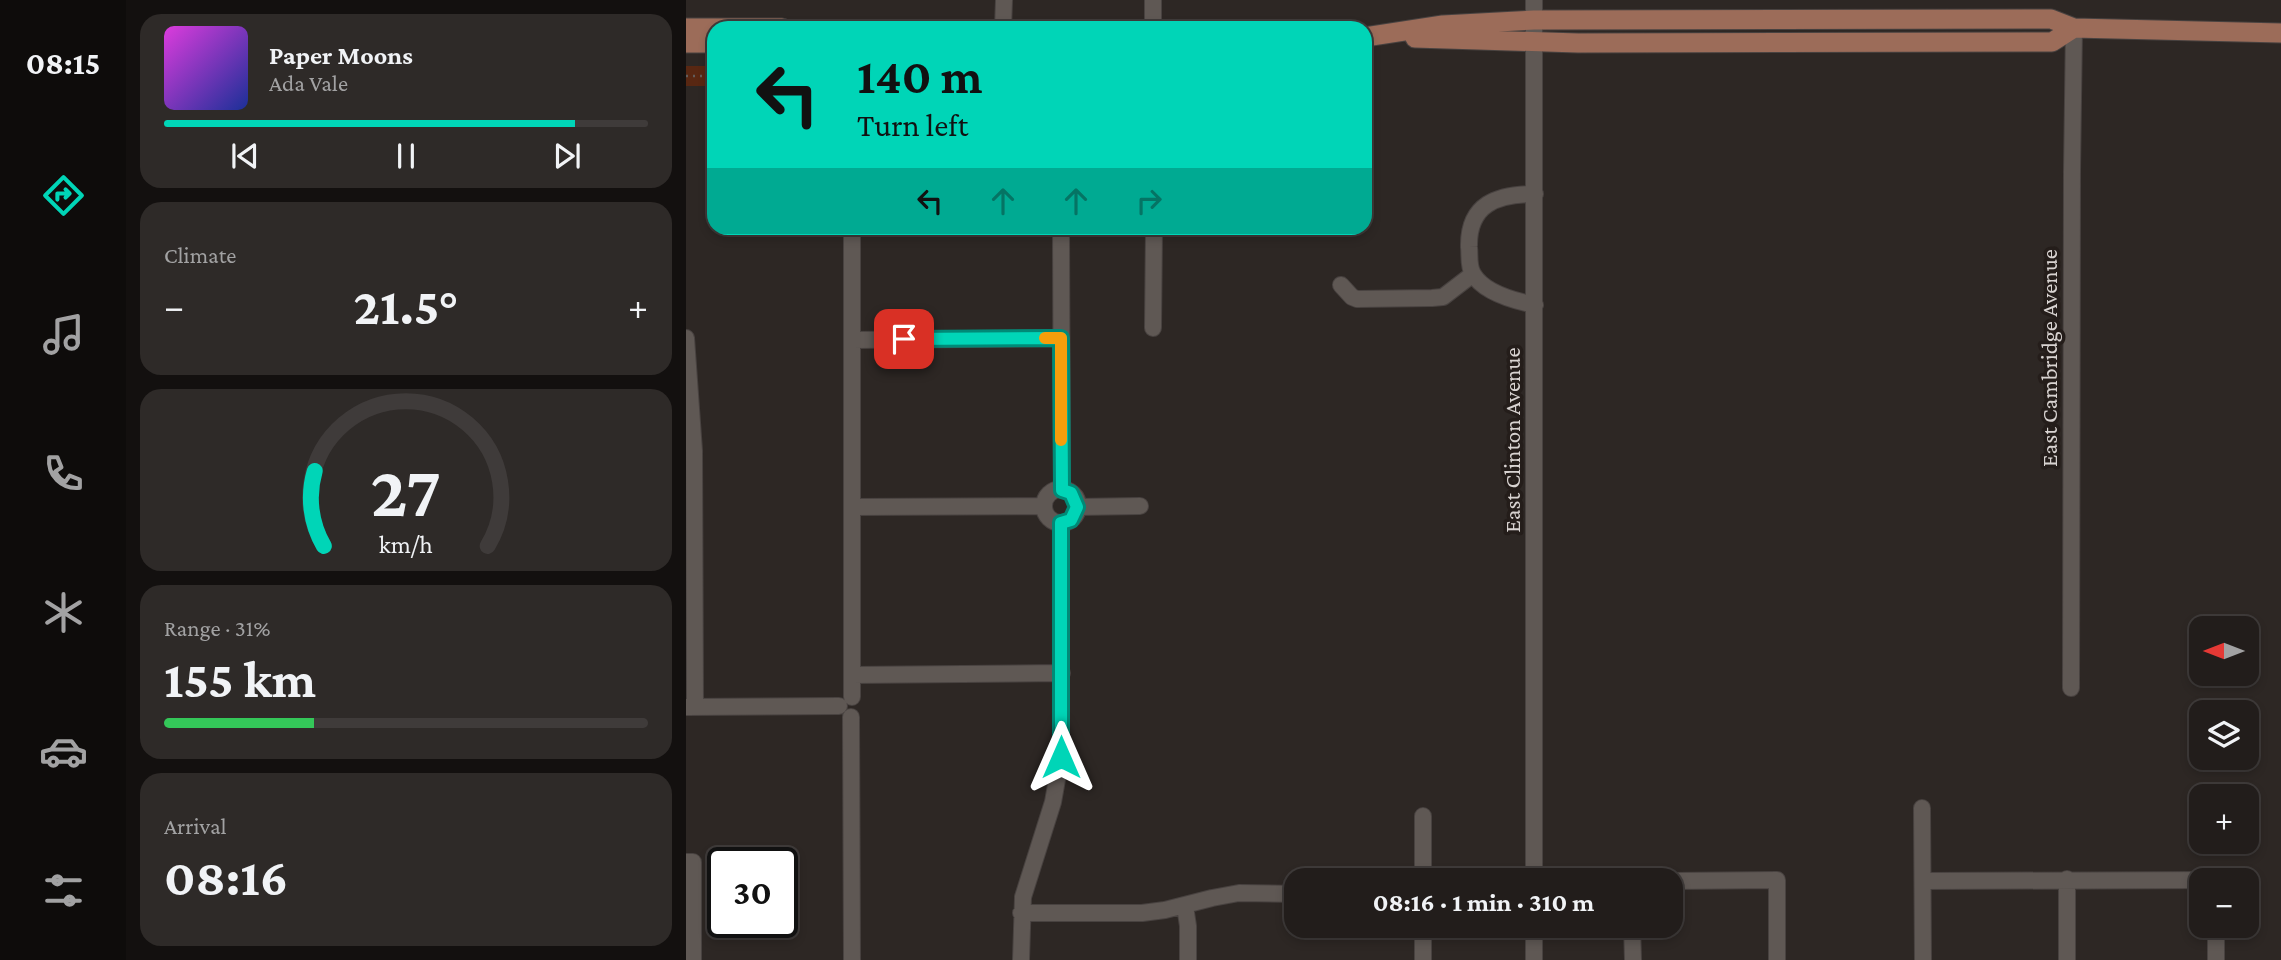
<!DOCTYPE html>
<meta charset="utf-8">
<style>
:root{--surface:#221d1b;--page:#2e2a28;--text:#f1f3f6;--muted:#a2a2a3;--line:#3f3b3a;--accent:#00d5b7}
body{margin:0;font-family:"Crimson Pro",serif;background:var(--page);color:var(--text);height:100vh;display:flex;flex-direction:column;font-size:26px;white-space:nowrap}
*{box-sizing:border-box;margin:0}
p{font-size:23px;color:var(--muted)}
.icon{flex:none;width:38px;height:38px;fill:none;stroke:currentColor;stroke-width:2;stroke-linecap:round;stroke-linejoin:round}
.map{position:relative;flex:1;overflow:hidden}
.details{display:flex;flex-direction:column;gap:14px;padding:14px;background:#13100f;width:560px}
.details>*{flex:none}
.top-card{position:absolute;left:21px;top:21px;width:665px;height:214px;border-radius:21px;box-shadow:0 4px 10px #0003,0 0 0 2px var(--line);background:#00d5b7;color:#111;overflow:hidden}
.needle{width:46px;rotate:270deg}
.fabs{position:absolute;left:1503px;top:616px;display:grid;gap:14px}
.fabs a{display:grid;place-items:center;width:70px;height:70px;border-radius:14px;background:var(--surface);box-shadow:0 4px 10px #0003,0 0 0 2px var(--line);font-size:35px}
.speed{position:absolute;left:21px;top:847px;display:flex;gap:14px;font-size:35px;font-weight:700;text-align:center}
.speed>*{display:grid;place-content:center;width:91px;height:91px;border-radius:50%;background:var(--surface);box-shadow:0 4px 10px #0003,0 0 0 2px var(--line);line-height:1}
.speed .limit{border:4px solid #111;border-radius:10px;background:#fff;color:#111}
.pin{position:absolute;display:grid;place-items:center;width:60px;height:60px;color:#fff;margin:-30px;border-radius:14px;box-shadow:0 4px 10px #0006}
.me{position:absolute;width:77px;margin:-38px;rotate:0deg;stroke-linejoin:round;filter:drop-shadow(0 0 5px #0008)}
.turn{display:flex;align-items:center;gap:24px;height:147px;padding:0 35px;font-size:32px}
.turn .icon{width:91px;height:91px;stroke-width:2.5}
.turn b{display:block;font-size:49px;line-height:60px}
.lanes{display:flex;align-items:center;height:66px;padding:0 35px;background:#0003;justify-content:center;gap:35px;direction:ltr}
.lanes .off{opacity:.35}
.big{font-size:52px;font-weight:700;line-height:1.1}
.details .widget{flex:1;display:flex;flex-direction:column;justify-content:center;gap:10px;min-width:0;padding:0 24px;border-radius:21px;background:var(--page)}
.details .dial{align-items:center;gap:0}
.dial svg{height:182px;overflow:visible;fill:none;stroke:var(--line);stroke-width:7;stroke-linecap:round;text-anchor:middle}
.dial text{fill:var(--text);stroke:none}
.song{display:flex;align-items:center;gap:21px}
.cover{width:84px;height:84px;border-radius:10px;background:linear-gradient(135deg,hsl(300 70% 55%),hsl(230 70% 35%))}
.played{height:7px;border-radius:4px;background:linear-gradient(90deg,var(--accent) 85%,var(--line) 85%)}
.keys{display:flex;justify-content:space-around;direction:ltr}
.heat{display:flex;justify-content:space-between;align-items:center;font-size:38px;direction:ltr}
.charge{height:10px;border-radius:5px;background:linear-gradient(90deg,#34c759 31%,var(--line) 0)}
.trip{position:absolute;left:598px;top:868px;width:399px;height:70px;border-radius:21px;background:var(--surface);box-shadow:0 4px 10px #0003,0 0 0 2px var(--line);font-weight:700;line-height:70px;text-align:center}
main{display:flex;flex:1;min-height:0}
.dock{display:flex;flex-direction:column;width:126px;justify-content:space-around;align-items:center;background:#0e0c0b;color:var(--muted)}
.dock .icon{width:49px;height:49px}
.dock .selected{color:var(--accent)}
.dock b{font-size:32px;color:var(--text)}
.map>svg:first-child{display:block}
.green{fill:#582712}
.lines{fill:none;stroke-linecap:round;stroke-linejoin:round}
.minor-casing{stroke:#484240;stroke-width:18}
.major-casing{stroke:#484240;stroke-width:21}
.path{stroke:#625c5a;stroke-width:2.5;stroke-dasharray:2 5;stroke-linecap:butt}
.minor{stroke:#5f5854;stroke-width:16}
.major{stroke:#9c6c59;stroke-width:19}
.route-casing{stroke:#008a77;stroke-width:18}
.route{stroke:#00d5b7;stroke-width:12}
.slow{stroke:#f59e0b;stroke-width:12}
.labels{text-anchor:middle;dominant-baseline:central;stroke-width:7;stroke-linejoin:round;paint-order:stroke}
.street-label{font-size:23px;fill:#d8d3d1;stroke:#241d1a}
</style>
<main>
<nav class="dock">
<b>08:15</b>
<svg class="icon selected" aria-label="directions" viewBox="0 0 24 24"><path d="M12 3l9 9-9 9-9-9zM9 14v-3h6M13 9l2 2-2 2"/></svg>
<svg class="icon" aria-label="music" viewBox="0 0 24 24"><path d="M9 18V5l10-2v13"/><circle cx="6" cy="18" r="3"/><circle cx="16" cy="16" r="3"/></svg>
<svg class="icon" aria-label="phone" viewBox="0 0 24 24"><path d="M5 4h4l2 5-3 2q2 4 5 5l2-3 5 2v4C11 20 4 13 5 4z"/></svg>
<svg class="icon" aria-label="climate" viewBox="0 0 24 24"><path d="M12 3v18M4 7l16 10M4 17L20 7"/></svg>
<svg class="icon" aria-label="car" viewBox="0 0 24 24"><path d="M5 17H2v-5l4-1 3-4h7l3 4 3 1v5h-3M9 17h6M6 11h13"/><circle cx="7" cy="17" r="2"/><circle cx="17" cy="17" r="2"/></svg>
<svg class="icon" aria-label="filters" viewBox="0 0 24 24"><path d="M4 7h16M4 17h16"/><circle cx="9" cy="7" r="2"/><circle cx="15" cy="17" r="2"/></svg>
</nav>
<section class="details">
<div class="widget">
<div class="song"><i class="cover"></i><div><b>Paper Moons</b><p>Ada Vale</p></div></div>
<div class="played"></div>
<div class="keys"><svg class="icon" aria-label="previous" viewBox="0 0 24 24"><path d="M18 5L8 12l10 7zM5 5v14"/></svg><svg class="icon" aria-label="pause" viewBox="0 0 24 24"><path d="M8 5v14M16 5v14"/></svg><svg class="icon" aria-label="next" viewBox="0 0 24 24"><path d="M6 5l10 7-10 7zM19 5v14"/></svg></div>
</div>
<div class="widget"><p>Climate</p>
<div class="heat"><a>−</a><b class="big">21.5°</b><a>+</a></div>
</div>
<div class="widget dial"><svg viewBox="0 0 100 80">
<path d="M14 69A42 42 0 1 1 86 69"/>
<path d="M14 69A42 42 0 0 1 10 36" stroke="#00d5b7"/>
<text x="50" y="56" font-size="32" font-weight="700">27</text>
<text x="50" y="72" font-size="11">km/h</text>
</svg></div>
<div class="widget"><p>Range · 31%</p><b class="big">155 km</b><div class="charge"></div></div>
<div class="widget"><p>Arrival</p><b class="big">08:16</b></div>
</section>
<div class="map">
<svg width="1595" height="960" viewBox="0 0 1595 960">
<rect width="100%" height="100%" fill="#2d2724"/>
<!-- green -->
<path class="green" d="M0,66h28v20h-28z"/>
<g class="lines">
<!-- minor casing -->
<g class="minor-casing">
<path id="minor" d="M467,0v28
M848,0v880
M317,28l1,-28
M849,194c-38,0 -67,10 -66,53 1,8 -1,19 4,27 11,19 42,27 62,31
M166,228v469
M375,228l1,262
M655,285l11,12 5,2 75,-1 11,-1 30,-23
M467,328l1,-100
M0,338l8,113 1,256
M166,340l209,-2
M358 506a17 17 0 1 1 34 0a17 17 0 1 1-34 0Z
M166,507l192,-1
M391,507l63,-1
M166,675l210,-2
M1385,688l1,-517 2,-143
M0,707l153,-1
M165,717l1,243
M1236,808l1,152
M737,816v64
M0,862h7v98
M985,881l106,-1v80
M1237,881l293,-1
M499,906l3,20v34
M335,913h121l23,-3 47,-12 27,-5 58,1
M737,926v34
M946,926l1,34
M1530,926v34
M335,960l2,-63 30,-95 8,-45v-234
M848,960v-34
M1381,960v-81"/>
</g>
<!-- major casing -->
<g class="major-casing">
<path id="major" d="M0,28h96
M679,37l78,-12 91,-5 517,-1 23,9 207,5
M729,38l163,5 474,-1 22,-14
M0,43h28"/>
</g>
<!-- path -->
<path class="path" d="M0,76h28"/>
<!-- minor -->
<use href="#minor" class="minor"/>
<!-- major -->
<use href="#major" class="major"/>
</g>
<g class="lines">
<!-- route casing -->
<g class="route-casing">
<path id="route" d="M218,339l157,-1 1,152 9,3 6,14 -6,13 -10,3v234"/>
</g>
<!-- route -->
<use href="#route" class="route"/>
<!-- slow -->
<path class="slow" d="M359,338h16v102"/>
</g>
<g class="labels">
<!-- street labels -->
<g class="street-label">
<text transform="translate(1363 358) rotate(-90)">East Cambridge Avenue</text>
<text transform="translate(826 440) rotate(-90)">East Clinton Avenue</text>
</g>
</g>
</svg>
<div class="fabs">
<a><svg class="needle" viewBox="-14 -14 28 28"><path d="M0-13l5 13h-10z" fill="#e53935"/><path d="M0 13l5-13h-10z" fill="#a2a2a3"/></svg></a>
<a><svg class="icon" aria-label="layers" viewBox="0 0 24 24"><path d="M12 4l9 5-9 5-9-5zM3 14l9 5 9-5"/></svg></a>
<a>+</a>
<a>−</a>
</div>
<div class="speed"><div class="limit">30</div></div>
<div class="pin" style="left:218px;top:339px;background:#d93025"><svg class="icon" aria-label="arrive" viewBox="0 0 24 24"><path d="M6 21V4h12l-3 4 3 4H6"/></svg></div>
<svg class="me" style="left:375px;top:757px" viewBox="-20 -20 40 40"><path d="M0-17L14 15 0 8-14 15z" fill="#00d5b7" stroke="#fff" stroke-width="4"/></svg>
<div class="trip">08:16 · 1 min · 310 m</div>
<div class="top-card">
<div class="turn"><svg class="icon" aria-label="left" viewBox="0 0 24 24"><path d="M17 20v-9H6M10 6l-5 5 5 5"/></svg><div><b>140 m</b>Turn left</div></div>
<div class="lanes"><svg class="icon" aria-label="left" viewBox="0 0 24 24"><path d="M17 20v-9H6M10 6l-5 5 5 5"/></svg><svg class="icon off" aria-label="ahead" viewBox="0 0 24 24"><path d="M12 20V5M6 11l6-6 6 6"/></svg><svg class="icon off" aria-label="ahead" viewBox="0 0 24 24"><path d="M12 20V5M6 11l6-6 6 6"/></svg><svg class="icon off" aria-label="right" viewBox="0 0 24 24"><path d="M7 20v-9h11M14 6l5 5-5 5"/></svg></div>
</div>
</div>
</main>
